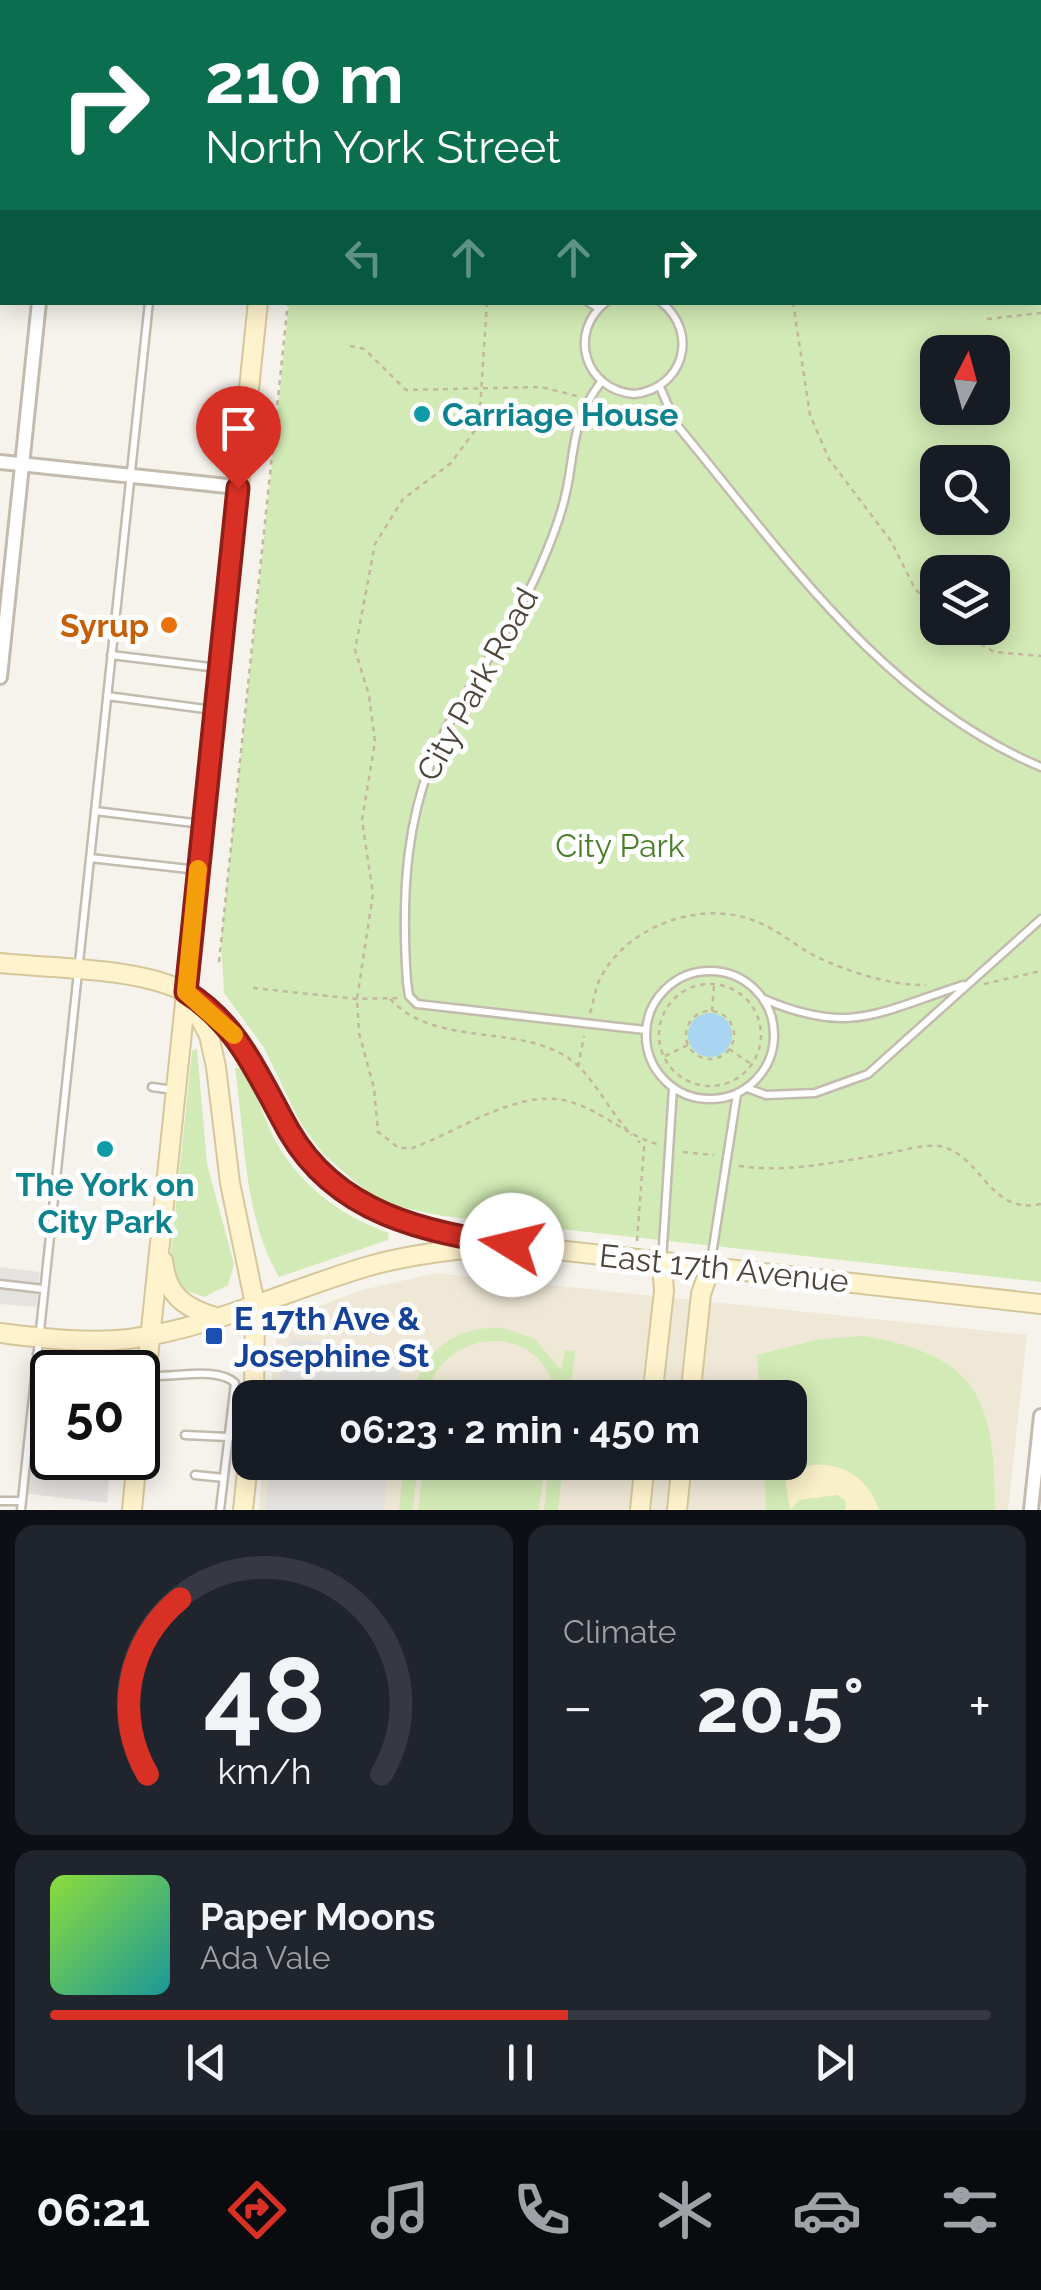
<!DOCTYPE html>
<meta charset="utf-8">
<style>
:root{--surface:#171b24;--page:#20242c;--text:#f1f3f6;--muted:#9ea1a6;--line:#363941;--accent:#d93025}
body{margin:0;font-family:Raleway,sans-serif;background:var(--page);color:var(--text);height:100vh;display:flex;flex-direction:column;font-size:38px;white-space:nowrap}
*{box-sizing:border-box;margin:0}
p{font-size:32px;color:var(--muted)}
.icon{flex:none;width:55px;height:55px;fill:none;stroke:currentColor;stroke-width:2;stroke-linecap:round;stroke-linejoin:round}
.map{position:relative;height:1510px;overflow:hidden}
.drawer{display:flex;flex-direction:column;gap:15px;padding:15px;background:#0d0f14;flex:1}
.drawer>*{flex:none}
.guide{position:absolute;left:0px;top:0px;width:1042px;height:305px;box-shadow:0 5px 25px #0003;background:#0b6e4f;color:#fff;overflow:hidden}
.needle{width:65px;rotate:6deg}
.tools{position:absolute;left:920px;top:335px;display:grid;gap:20px}
.tools a{display:grid;place-items:center;width:90px;height:90px;border-radius:20px;background:var(--surface);box-shadow:0 5px 25px #0003;font-size:50px}
.speed{position:absolute;left:30px;top:1350px;display:flex;gap:20px;font-size:50px;font-weight:700;text-align:center}
.speed>*{display:grid;place-content:center;width:130px;height:130px;border-radius:50%;background:var(--surface);box-shadow:0 5px 25px #0003;line-height:1}
.speed .limit{border:5px solid #111;border-radius:15px;background:#fff;color:#111}
.pin{position:absolute;display:grid;place-items:center;width:85px;height:85px;color:#fff;margin:-102px -42px;border-radius:50% 50% 50% 0;rotate:-45deg;box-shadow:0 0 10px #0007}
.pin .icon{rotate:45deg}
.me{position:absolute;width:110px;margin:-55px;rotate:279deg;stroke-linejoin:round;filter:drop-shadow(0 0 8px #0008)}
.turn{display:flex;align-items:center;gap:35px;height:210px;padding:0 40px;font-size:45px}
.turn .icon{width:130px;height:130px;stroke-width:2.5}
.turn b{display:block;font-size:70px;line-height:85px}
.lanes{display:flex;align-items:center;height:95px;padding:0 40px;background:#0003;justify-content:center;gap:50px;direction:ltr}
.lanes .off{opacity:.35}
.big{font-size:75px;font-weight:700;line-height:1.1}
.drawer .tile{flex:1;display:flex;flex-direction:column;justify-content:center;gap:15px;min-width:0;padding:0 35px;border-radius:20px;background:var(--page)}
.drawer .dial{align-items:center;gap:0}
.dial svg{height:260px;overflow:visible;fill:none;stroke:var(--line);stroke-width:7;stroke-linecap:round;text-anchor:middle}
.dial text{fill:var(--text);stroke:none}
.song{display:flex;align-items:center;gap:30px}
.cover{width:120px;height:120px;border-radius:15px;background:linear-gradient(135deg,hsl(90 70% 55%),hsl(180 70% 35%))}
.played{height:10px;border-radius:5px;background:linear-gradient(90deg,var(--accent) 55%,var(--line) 55%)}
.keys{display:flex;justify-content:space-around;direction:ltr}
.heat{display:flex;justify-content:space-between;align-items:center;font-size:55px;direction:ltr}
.drawer .tiles{flex:1;display:grid;gap:15px;grid-template-columns:1fr 1fr}
.tile:last-child{grid-column:span 2}
.trip{position:absolute;left:232px;top:1380px;width:575px;height:100px;border-radius:20px;background:var(--surface);box-shadow:0 5px 25px #0003;font-weight:700;line-height:100px;text-align:center}
.tab-bar{display:flex;height:160px;justify-content:space-around;align-items:center;background:#090b0e;color:var(--muted)}
.tab-bar .icon{width:70px;height:70px}
.tab-bar .on{color:var(--accent)}
.tab-bar b{font-size:45px;color:var(--text)}
.map>svg:first-child{display:block}
.education{fill:#efe8d6}
.green{fill:#d2eab5;fill-rule:evenodd}
.sand{fill:#f9efc9}
.parking{fill:#e5e3e0}
.water{fill:#a9d4f2}
.lines{fill:none;stroke-linecap:round;stroke-linejoin:round}
.lane-casing{stroke:#c2bbae;stroke-width:11}
.street-casing{stroke:#c2bbae;stroke-width:18}
.secondary-casing{stroke:#d6c79b;stroke-width:22}
.path{stroke:#c4b79f;stroke-width:2.5;stroke-dasharray:5 5;stroke-linecap:butt}
.lane{stroke:#fff;stroke-width:6}
.street{stroke:#fff;stroke-width:12}
.secondary{stroke:#fff3cd;stroke-width:18}
.route-casing{stroke:#8d1f18;stroke-width:25}
.route{stroke:#d93025;stroke-width:18}
.slow{stroke:#f59e0b;stroke-width:18}
.culture-dot{fill:#0f9aa8;stroke:#fff;stroke-width:4}
.food-dot{fill:#e8710a;stroke:#fff;stroke-width:4}
.transit-dot{fill:#1a4fb4;stroke:#fff;stroke-width:4}
.labels{text-anchor:middle;dominant-baseline:central;stroke-width:10;stroke-linejoin:round;paint-order:stroke}
.culture-label{font-size:32px;font-weight:bold;fill:#0d838f;stroke:#fff;text-anchor:start}
.food-label{font-size:32px;font-weight:bold;fill:#c56008;stroke:#fff;text-anchor:end}
.street-label{font-size:32px;fill:#4b4439;stroke:#fff}
.park-label{font-size:32px;fill:#4a7f2a;stroke:#fff}
.transit-label{font-size:32px;font-weight:bold;fill:#164399;stroke:#fff;text-anchor:start}
</style>
<div class="map">
<svg width="1041" height="1510" viewBox="0 0 1041 1510">
<rect width="100%" height="100%" fill="#f6f3ec"/>
<!-- education -->
<path class="education" d="M435,1273l592,62 -19,175h-749l4,-47 527,-1v-64l-520,-1 8,-75 80,-31z"/>
<!-- green -->
<path class="green" d="M321,0h720v1282l-598,-66 -43,-9 -32,-14 -45,-39 -23,-32 -37,-76 -39,-53 -3,-52 68,-638 751,-1v-300zM938,352h54v56h-54zM938,462h54v56h-54zM938,572h54v56h-54z
M197,1049l10,115 27,100 -6,21 -24,12 -27,-10 -7,-26 22,-210z
M241,1067c14,20 20,43 30,65 23,49 68,84 118,101l-1,7 -109,37c-36,-62 -34,-141 -44,-209z
M503,1328l32,11 26,31 4,-20 10,1 -5,46h-15c-8,-76 -113,-73 -129,0h-14c9,-46 44,-72 91,-69z
M864,1336c116,20 131,65 131,174h-229l-2,-47 26,-1v-64l-30,-1 -3,-42 63,-16z
M404,1463h14l-5,47h-14z
M424,1463h121l-6,47h-121z
M549,1463h14l-5,47h-14z"/>
<!-- sand -->
<path class="sand" d="M811,1465c33,-3 58,14 68,45h-33l-1,-10 -8,-5 -38,5 -9,10 -5,-33z"/>
<!-- parking -->
<path class="parking" d="M0,1267l40,5 -4,35 -36,-3z
M292,1339l110,13 -5,45h-120l4,-38z
M29,1417l23,3v38h59l-4,45 -86,-10z
M270,1463h119l-5,47h-119z"/>
<!-- water -->
<path class="water" d="M688 1035a22 22 0 1 1 44 0a22 22 0 1 1-44 0Z"/>
<g class="lines">
<!-- lane casing -->
<g class="lane-casing">
<path id="lane" d="M578,0l1,2
M1010,0l19,2
M181,2v-2
M944,2l10,-2
M1040,4h1
M588,302l11,6
M606,302c-39,31 -21,88 28,92 49,-5 66,-61 27,-92
M601,382c-29,39 -25,60 -34,106 -5,26 -16,54 -27,79 -25,59 -66,107 -95,164 -40,79 -44,163 -38,251l2,14 8,8 228,26
M660,387l16,37c107,129 206,276 365,343
M111,655l107,13
M107,696l106,14
M95,811l107,13
M90,858l108,12
M646 1035a64 64 0 1 1 128 0a64 64 0 1 1-128 0Z
M764,999c86,37 115,13 199,-14
M152,1087l22,3
M747,1088l19,7 49,-2 53,-19 173,-155
M662,1261l11,-173
M710,1267l27,-173
M0,1284l43,5
M37,1354l15,37
M147,1376c26,2 70,-10 88,7l-15,127
M185,1435l64,3
M195,1475l29,3
M0,1501h21
M21,1510l128,-1208"/>
</g>
<!-- street casing -->
<g class="street-casing">
<path id="street" d="M70,2v-2
M0,167h2
M0,462l237,25
M0,677l39,-375
M1031,1510l10,-94"/>
</g>
<!-- secondary casing -->
<g class="secondary-casing">
<path id="secondary" d="M291,2v-2
M0,963c54,6 140,4 187,30 55,29 74,89 103,139 41,71 115,97 192,108
M188,996l21,39 7,32 14,116 25,121 -1,94
M163,1261c4,34 20,46 52,56
M0,1333c42,5 86,11 129,6 83,-11 160,-50 240,-73 46,-13 95,-18 143,-21l529,59
M652,1398l12,-107 -2,-28
M690,1398l11,-104 9,-26
M138,1454l120,-1152
M132,1510l5,-52
M243,1510l7,-67
M640,1510l5,-48
M677,1510l5,-48"/>
</g>
<!-- path -->
<path class="path" d="M332,0l2,2
M518,0v2
M521,0l1,2
M323,2v-2
M673,2v-2
M854,2l1,-2
M1040,178l1,2
M487,302l-8,123 -28,38 -48,36 -28,45 -20,106 14,45 6,47 -13,78 11,74 -16,105 2,34 15,55 4,44 21,16h13c47,-16 111,-64 162,-45 30,10 52,32 83,41
M793,302l17,113 19,44 62,82 24,48 23,23
M987,319l54,-6
M350,346l14,3 42,41 135,-3 40,10
M955,628l39,24 47,4
M219,962l69,-660
M659 1035a51 51 0 1 1 102 0a51 51 0 1 1-102 0Z
M984,984l57,-13
M253,988l104,11 41,-1
M390,999c44,47 119,26 172,55 30,16 46,58 70,81
M712,1011l2,-25
M686 1035a24 24 0 1 1 48 0a24 24 0 1 1-48 0Z
M590,1013c4,-11 5,-26 11,-36 26,-51 101,-78 154,-56 22,8 39,24 60,35 31,15 76,30 111,29
M729,1049l22,15
M665,1056l23,-11
M578,1067l6,-31
M683,1152l31,3
M739,1166c50,7 96,-4 146,-12 16,-3 38,-10 54,-8 43,8 50,70 102,58
M637,1241l7,-94 -6,-6"/>
<!-- lane -->
<use href="#lane" class="lane"/>
<!-- street -->
<use href="#street" class="street"/>
<!-- secondary -->
<use href="#secondary" class="secondary"/>
</g>
<g class="lines">
<!-- route casing -->
<g class="route-casing">
<path id="route" d="M238,488l-52,504c53,33 73,86 103,139 48,83 135,101 223,114"/>
</g>
<!-- route -->
<use href="#route" class="route"/>
<!-- slow -->
<path class="slow" d="M198,869l-12,123 48,43"/>
</g>
<!-- markers -->
<g class="culture-dot">
<circle cx="422" cy="414" r="10"/>
<circle cx="105" cy="1149" r="10"/>
</g>
<circle class="food-dot" cx="169" cy="625" r="10"/>
<rect class="transit-dot" x="204" y="1326" width="20" height="20" rx="5"/>
<g class="labels">
<!-- culture labels -->
<g class="culture-label">
<text x="442" y="414">Carriage House</text>
<text x="105" y="1184" text-anchor="middle">The York on<tspan x="105" dy="37">City Park</tspan></text>
</g>
<!-- food labels -->
<g class="food-label">
<text x="149" y="625">Syrup</text>
</g>
<!-- street labels -->
<g class="street-label">
<text transform="translate(477 684) rotate(-61)">City Park Road</text>
<text transform="translate(724 1268) rotate(6)">East 17th Avenue</text>
</g>
<!-- park labels -->
<g class="park-label">
<text x="620" y="845">City Park</text>
</g>
<!-- transit labels -->
<g class="transit-label">
<text x="234" y="1318">E 17th Ave &amp;<tspan x="234" dy="37">Josephine St</tspan></text>
</g>
</g>
</svg>
<div class="tools">
<a><svg class="needle" viewBox="-14 -14 28 28"><path d="M0-13l5 13h-10z" fill="#e53935"/><path d="M0 13l5-13h-10z" fill="#9ea1a6"/></svg></a>
<a><svg class="icon" aria-label="search" viewBox="0 0 24 24"><circle cx="10" cy="10" r="6"/><path d="M15 15l6 6"/></svg></a>
<a><svg class="icon" aria-label="layers" viewBox="0 0 24 24"><path d="M12 4l9 5-9 5-9-5zM3 14l9 5 9-5"/></svg></a>
</div>
<div class="speed"><div class="limit">50</div></div>
<div class="pin" style="left:238px;top:488px;background:#d93025"><svg class="icon" aria-label="arrive" viewBox="0 0 24 24"><path d="M6 21V4h12l-3 4 3 4H6"/></svg></div>
<svg class="me" style="left:512px;top:1245px" viewBox="-20 -20 40 40"><circle r="19" fill="#fff"/><path d="M0-13L10 11 0 6-10 11z" fill="#d93025"/></svg>
<div class="trip">06:23 · 2 min · 450 m</div>
<div class="guide">
<div class="turn"><svg class="icon" aria-label="right" viewBox="0 0 24 24"><path d="M7 20v-9h11M14 6l5 5-5 5"/></svg><div><b>210 m</b>North York Street</div></div>
<div class="lanes"><svg class="icon off" aria-label="left" viewBox="0 0 24 24"><path d="M17 20v-9H6M10 6l-5 5 5 5"/></svg><svg class="icon off" aria-label="ahead" viewBox="0 0 24 24"><path d="M12 20V5M6 11l6-6 6 6"/></svg><svg class="icon off" aria-label="ahead" viewBox="0 0 24 24"><path d="M12 20V5M6 11l6-6 6 6"/></svg><svg class="icon" aria-label="right" viewBox="0 0 24 24"><path d="M7 20v-9h11M14 6l5 5-5 5"/></svg></div>
</div>
</div>
<section class="drawer">
<div class="tiles">
<div class="tile dial"><svg viewBox="0 0 100 80">
<path d="M14 69A42 42 0 1 1 86 69"/>
<path d="M14 69A42 42 0 0 1 24 15" stroke="#d93025"/>
<text x="50" y="56" font-size="32" font-weight="700">48</text>
<text x="50" y="72" font-size="11">km/h</text>
</svg></div>
<div class="tile"><p>Climate</p>
<div class="heat"><a>−</a><b class="big">20.5°</b><a>+</a></div>
</div>
<div class="tile">
<div class="song"><i class="cover"></i><div><b>Paper Moons</b><p>Ada Vale</p></div></div>
<div class="played"></div>
<div class="keys"><svg class="icon" aria-label="previous" viewBox="0 0 24 24"><path d="M18 5L8 12l10 7zM5 5v14"/></svg><svg class="icon" aria-label="pause" viewBox="0 0 24 24"><path d="M8 5v14M16 5v14"/></svg><svg class="icon" aria-label="next" viewBox="0 0 24 24"><path d="M6 5l10 7-10 7zM19 5v14"/></svg></div>
</div>
</div>
</section>
<nav class="tab-bar">
<b>06:21</b>
<svg class="icon on" aria-label="directions" viewBox="0 0 24 24"><path d="M12 3l9 9-9 9-9-9zM9 14v-3h6M13 9l2 2-2 2"/></svg>
<svg class="icon" aria-label="music" viewBox="0 0 24 24"><path d="M9 18V5l10-2v13"/><circle cx="6" cy="18" r="3"/><circle cx="16" cy="16" r="3"/></svg>
<svg class="icon" aria-label="phone" viewBox="0 0 24 24"><path d="M5 4h4l2 5-3 2q2 4 5 5l2-3 5 2v4C11 20 4 13 5 4z"/></svg>
<svg class="icon" aria-label="climate" viewBox="0 0 24 24"><path d="M12 3v18M4 7l16 10M4 17L20 7"/></svg>
<svg class="icon" aria-label="car" viewBox="0 0 24 24"><path d="M5 17H2v-5l4-1 3-4h7l3 4 3 1v5h-3M9 17h6M6 11h13"/><circle cx="7" cy="17" r="2"/><circle cx="17" cy="17" r="2"/></svg>
<svg class="icon" aria-label="filters" viewBox="0 0 24 24"><path d="M4 7h16M4 17h16"/><circle cx="9" cy="7" r="2"/><circle cx="15" cy="17" r="2"/></svg>
</nav>
